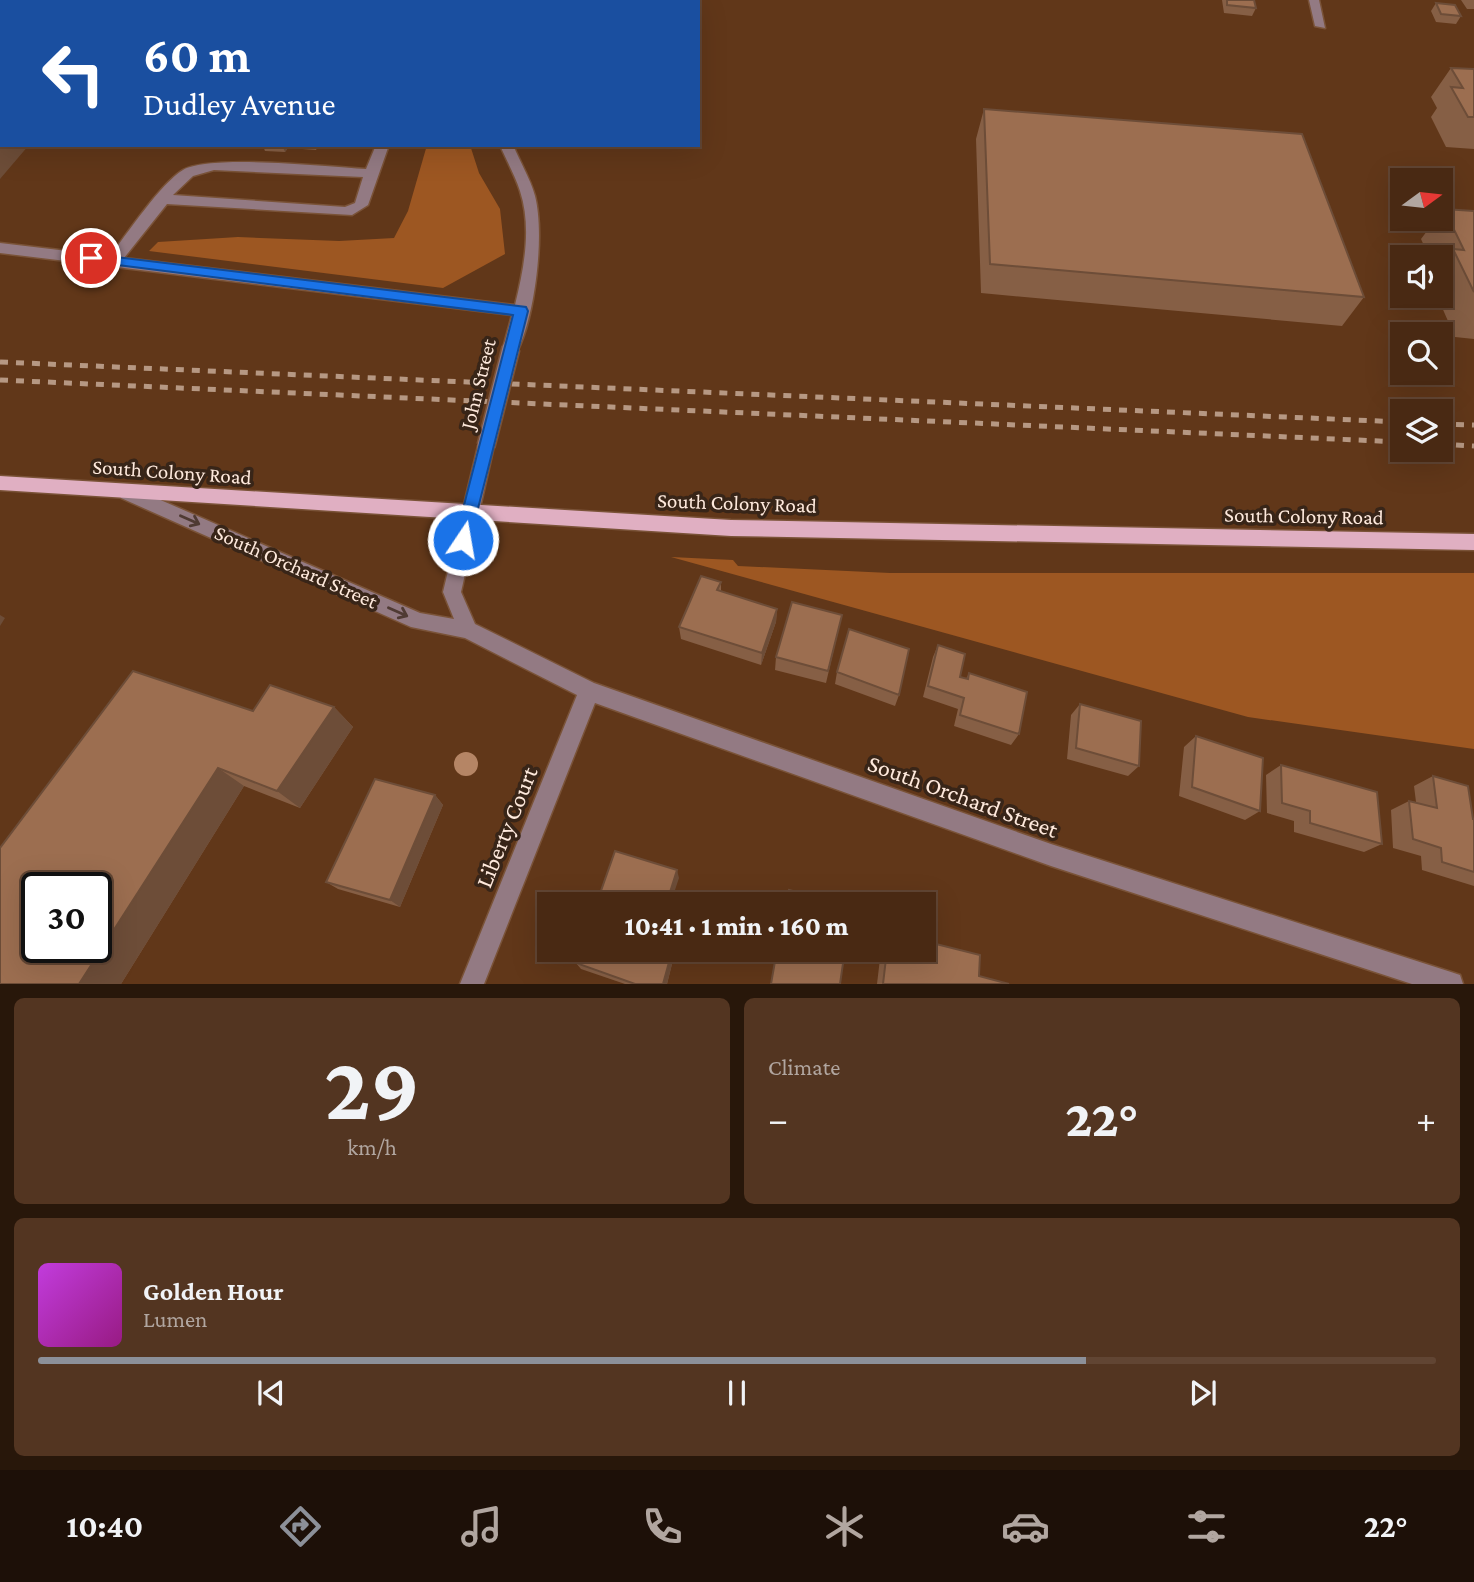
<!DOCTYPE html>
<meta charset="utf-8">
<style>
:root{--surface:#492913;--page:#533521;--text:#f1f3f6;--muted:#b1a6a0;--line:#614533;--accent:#8c9099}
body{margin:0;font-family:"Crimson Pro",serif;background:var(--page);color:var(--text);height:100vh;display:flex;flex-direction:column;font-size:26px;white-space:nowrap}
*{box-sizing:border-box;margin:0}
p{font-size:23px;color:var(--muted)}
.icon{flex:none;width:38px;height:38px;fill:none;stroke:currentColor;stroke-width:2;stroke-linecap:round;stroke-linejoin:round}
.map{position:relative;height:984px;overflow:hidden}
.details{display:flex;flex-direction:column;gap:14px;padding:14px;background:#28170a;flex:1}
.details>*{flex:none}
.banner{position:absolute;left:0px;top:0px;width:700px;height:147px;box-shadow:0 7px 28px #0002,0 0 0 2px var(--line);background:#1a4fa0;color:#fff;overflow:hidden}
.needle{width:46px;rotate:75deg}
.fabs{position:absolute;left:1390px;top:168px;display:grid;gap:14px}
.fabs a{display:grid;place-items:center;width:63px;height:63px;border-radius:0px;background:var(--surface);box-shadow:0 7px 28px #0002,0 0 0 2px var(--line);font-size:35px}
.speed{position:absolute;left:21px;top:872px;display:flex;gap:14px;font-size:35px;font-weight:700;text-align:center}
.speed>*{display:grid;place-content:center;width:91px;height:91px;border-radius:50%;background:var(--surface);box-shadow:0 7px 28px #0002,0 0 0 2px var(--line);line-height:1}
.speed .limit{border:4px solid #111;border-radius:10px;background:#fff;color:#111}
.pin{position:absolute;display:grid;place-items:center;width:60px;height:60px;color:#fff;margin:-30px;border:4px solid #fff;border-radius:50%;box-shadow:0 2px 7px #0007}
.me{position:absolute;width:77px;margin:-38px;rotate:12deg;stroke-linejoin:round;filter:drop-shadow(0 0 5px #0008)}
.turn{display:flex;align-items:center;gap:24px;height:147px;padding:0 28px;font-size:32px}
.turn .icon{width:91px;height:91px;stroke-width:2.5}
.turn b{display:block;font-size:49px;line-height:60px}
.big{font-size:52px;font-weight:800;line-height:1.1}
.details .card{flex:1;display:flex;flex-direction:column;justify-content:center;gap:10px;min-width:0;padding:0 24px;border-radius:10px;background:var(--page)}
.details .dial{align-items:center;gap:0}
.dial b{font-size:91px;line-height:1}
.song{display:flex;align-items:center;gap:21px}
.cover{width:84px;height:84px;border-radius:10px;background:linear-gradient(135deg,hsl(290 70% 55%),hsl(310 70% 35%))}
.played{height:7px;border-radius:4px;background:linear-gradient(90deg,var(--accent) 75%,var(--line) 75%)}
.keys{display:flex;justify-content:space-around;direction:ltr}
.heat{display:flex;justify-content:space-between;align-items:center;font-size:38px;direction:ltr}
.details .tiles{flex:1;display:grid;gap:14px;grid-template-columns:1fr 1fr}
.card:last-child{grid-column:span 2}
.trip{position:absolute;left:537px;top:892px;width:399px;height:70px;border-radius:0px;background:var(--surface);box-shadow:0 7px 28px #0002,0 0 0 2px var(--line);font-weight:800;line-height:70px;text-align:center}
.dock{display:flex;height:112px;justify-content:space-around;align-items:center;background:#1d1008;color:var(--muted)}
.dock .icon{width:49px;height:49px}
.dock .active{color:var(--accent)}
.dock b{font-size:32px;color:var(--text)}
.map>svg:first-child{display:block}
.green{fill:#9d5722}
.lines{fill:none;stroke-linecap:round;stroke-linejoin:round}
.minor-casing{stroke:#7a5338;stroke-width:3}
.major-casing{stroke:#7a5338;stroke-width:3}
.minor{fill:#937a83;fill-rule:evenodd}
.major{fill:#e0afc2;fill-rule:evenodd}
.rail{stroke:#b69883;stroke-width:5;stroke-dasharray:8 8;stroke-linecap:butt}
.minor-bridge-casing{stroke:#7a5338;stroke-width:20;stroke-linecap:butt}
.minor-bridge{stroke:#937a83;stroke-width:17}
.tree{fill:#b58565}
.wall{fill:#865f45}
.shaded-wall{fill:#6d4d38}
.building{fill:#9c6e50;stroke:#6d4d38;stroke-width:2;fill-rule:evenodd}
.oneway{stroke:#4f3a33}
.route{fill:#1a73e8;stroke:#114b97;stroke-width:2}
.labels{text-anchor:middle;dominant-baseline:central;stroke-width:7;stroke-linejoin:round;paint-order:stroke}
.street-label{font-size:21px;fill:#fee9dc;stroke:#382518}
.near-street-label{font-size:24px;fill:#fee9dc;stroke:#382518}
</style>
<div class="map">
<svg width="1474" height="984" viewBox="0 0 1474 984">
<rect width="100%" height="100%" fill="#613719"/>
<!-- green -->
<path class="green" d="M427,145h43l9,28 21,36 5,45 -62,34 -294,-37 9,-9 80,-5 101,4 55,-3 14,-27z
M671,557l62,3 5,6 152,7h584v176l-226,-32z"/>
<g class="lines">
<!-- minor casing -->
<g class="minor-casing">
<path id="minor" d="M532,0h10l-11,2z
M1309,0h10l6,28 -10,-2z
M376,145h13l-21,60 -16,10 -185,-11 -43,54 391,47c9,-37 17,-77 5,-114 -5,-16 -14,-31 -20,-46h13c7,17 17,33 22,51 10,39 0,120 -18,156h-12l-2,-4 9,-33 -512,-62v-10l110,13c17,-22 51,-73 73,-86 28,-16 146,-3 183,-1zM214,170l149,7 -8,26 -10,4 -172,-12 20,-19z
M486,439l6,2 2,5 -33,146 14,32 119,59 457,161 400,128 9,3 3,9h-51l-361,-118 -456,-163 -111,281h-24l117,-289 -112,-57 -54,-11 -290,-129 -3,-5 3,-5 6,-2 6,2 287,125 34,6 -11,-27 35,-146 2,-5z"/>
</g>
<!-- major casing -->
<g class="major-casing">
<path id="major" d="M0,476l731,44 743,14v16l-743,-14 -731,-46z"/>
</g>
<!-- minor -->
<use href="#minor" class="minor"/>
<!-- major -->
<use href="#major" class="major"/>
<!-- rail -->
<path class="rail" d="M0,362l1402,60
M0,380l1402,62
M1440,424l34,1
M1440,444l34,2"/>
<!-- minor-bridge casing -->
<g class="minor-bridge-casing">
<path id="minor-bridge" d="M486,446l25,-98"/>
</g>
<!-- minor-bridge -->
<use href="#minor-bridge" class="minor-bridge"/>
</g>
<!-- trees -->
<circle class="tree" cx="466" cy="764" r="12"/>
<!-- wall -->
<path class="wall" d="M0,0l2,2v37l-2,-1z
M1222,0h32l2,8 -4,8 -28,-3z
M1461,0h13v9h-7z
M1436,3l25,13 -5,8 -20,-2 -5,-11z
M1451,68l23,1v80l-28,-2 -15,-30 6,-9 -6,-11z
M984,109l380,188 -22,29 -361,-33 -5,-154z
M255,145h64l-3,5 -28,-2 -3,4 -20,-1 -2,-5z
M1444,209l30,2v128l-19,-2 -18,-41h3v-39h-11l-8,-18 15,-20h4v-6z
M721,582v9l56,18 -1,13 -15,43 -80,-26 -2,-12z
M842,615l-16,68 -51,-13 1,-13z
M938,645l22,32 6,2 3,-6 50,61 -8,11 -57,-19 4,-17 -35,-12 10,-40z
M837,672l62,23 -4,11 -60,-22z
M1080,704l59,62 -11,10 -61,-17 4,-44z
M334,707l19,20 -53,81 -56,-22 -123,198h-121l253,-273z
M1196,736l64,75 -15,9 -66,-24 5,-49z
M1281,765l101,79 -18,8 -70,-20v-11l-27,-8 -1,-38z
M1433,776l41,43v67l-52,-16 -1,-14 -28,-8 -2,-38 18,-9 7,1 -2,-16z
M435,795l8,10 -43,102 -62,-18 -12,-7z
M881,950h43l55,26 30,8h-132z
M671,955l2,5 -6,24h-42l-44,-15 -5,-6z"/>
<!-- shaded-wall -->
<path class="shaded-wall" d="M433,0h21l-1,2h-21z
M2,121v24h27l-29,34v-56z
M282,145h5l1,3 -3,4z
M777,609l-1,13 -15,43 1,-12z
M0,615l5,3 -5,8z
M334,707l19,20 -53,81 -23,-17z
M218,768l26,18 -123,198h-42z
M435,795l8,10 -43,102 -10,-7z
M677,870l2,8 -9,27h-4z
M671,955l2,5 -6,24h-4z"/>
<!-- building -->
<path class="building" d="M0,0h6l17,2h-21v21h-2z
M282,0h151l-1,2h-152z
M1227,0h27l2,8 -29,-3z
M1436,3l19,2 6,11 -20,-2z
M2,58v63l-2,2v-63z
M1451,68l23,1v48h-6l-17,-30 12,1z
M984,109l318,25 62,163 -374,-33z
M1444,209l30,2v81l-21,-43 11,1z
M701,576l20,6 -4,8 60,19 -15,44 -83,-26z
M792,602l50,13 -14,56 -52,-14z
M849,629l60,20 -10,46 -62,-23z
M938,645l27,9 -5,23 8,2 1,-6 58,19 -8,42 -59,-19 4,-17 -36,-12z
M133,671l120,40 17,-26 64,22 -57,84 -59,-23 -139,216h-79v-136zM37,887h59v60h-59z
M1080,704l61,17 -2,45 -63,-18z
M1196,736l67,22 -3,53 -68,-24z
M1281,765l96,27 5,52 -72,-21v-12l-28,-8z
M1433,776l35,10 5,33h1v53l-32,-10 -1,-14 -28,-9 -4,-38 28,7z
M375,779l60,16 -45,105 -64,-18z
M615,851l62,19 -11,35h-70z
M789,890l58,15h-61z
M924,941l56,14 -1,21 30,8h-126l4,-34h37z
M580,950h77l14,5 -8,29h-28l-59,-21z
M777,950h68l-5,34h-69z"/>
<!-- one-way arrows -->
<defs><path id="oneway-shaft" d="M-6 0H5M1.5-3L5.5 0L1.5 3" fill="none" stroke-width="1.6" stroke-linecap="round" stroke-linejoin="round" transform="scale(1.75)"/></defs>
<g class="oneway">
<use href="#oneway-shaft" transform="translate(190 520) rotate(24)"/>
<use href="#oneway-shaft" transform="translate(398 612) rotate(24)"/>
</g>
<!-- route -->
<path class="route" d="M91,254l435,53 2,4 -59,233h-12l-2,-4 58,-225 -427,-54 -2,-3z"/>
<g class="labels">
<!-- street labels -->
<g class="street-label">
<text transform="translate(478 384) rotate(-76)">John Street</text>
<text transform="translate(172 472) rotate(4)">South Colony Road</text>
<text transform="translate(737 503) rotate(2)">South Colony Road</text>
<text transform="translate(1304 516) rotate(1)">South Colony Road</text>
<text transform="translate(296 567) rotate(24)">South Orchard Street</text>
</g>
<!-- near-street labels -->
<g class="near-street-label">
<text transform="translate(963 796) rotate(20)">South Orchard Street</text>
<text transform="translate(506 827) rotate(-68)">Liberty Court</text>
</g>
</g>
</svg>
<div class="fabs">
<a><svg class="needle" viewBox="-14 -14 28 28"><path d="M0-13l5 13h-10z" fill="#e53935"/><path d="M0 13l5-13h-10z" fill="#b1a6a0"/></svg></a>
<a><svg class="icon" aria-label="sound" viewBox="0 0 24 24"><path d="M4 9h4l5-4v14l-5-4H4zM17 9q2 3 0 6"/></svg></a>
<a><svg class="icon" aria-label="search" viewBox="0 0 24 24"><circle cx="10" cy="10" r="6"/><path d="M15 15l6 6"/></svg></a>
<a><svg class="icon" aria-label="layers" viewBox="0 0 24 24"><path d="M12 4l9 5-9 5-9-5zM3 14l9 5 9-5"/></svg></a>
</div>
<div class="speed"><div class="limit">30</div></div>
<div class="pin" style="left:91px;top:258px;background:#d93025"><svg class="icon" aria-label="arrive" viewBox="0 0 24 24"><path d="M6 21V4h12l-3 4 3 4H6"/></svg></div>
<svg class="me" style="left:463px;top:540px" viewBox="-20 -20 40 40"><circle r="17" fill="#1a73e8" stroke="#fff" stroke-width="3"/><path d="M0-11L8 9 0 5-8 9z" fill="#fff"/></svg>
<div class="trip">10:41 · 1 min · 160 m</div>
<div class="banner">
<div class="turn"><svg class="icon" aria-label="left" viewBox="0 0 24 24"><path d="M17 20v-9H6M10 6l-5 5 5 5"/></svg><div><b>60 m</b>Dudley Avenue</div></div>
</div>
</div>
<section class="details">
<div class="tiles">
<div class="card dial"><b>29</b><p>km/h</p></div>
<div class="card"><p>Climate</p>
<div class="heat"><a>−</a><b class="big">22°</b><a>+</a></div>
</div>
<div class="card">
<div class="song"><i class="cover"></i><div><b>Golden Hour</b><p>Lumen</p></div></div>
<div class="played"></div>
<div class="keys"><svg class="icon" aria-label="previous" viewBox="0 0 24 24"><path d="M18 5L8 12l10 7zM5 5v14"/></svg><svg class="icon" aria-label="pause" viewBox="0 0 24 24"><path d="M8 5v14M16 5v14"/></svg><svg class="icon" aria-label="next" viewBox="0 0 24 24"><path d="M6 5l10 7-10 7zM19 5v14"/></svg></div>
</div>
</div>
</section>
<nav class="dock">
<b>10:40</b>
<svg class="icon active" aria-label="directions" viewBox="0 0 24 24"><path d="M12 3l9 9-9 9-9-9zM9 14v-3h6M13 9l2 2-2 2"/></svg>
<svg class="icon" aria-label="music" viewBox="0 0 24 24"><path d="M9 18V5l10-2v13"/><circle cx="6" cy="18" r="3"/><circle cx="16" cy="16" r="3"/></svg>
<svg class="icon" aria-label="phone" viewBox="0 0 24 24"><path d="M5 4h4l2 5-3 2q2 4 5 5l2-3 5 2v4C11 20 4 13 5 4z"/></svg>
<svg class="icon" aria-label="climate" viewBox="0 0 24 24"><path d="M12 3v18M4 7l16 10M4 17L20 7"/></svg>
<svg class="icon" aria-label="car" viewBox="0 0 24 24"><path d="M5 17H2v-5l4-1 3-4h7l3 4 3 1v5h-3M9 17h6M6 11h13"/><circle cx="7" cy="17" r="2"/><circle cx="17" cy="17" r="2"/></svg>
<svg class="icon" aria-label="filters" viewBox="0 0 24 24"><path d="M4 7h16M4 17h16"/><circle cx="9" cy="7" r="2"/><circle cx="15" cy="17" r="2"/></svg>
<b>22°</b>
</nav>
